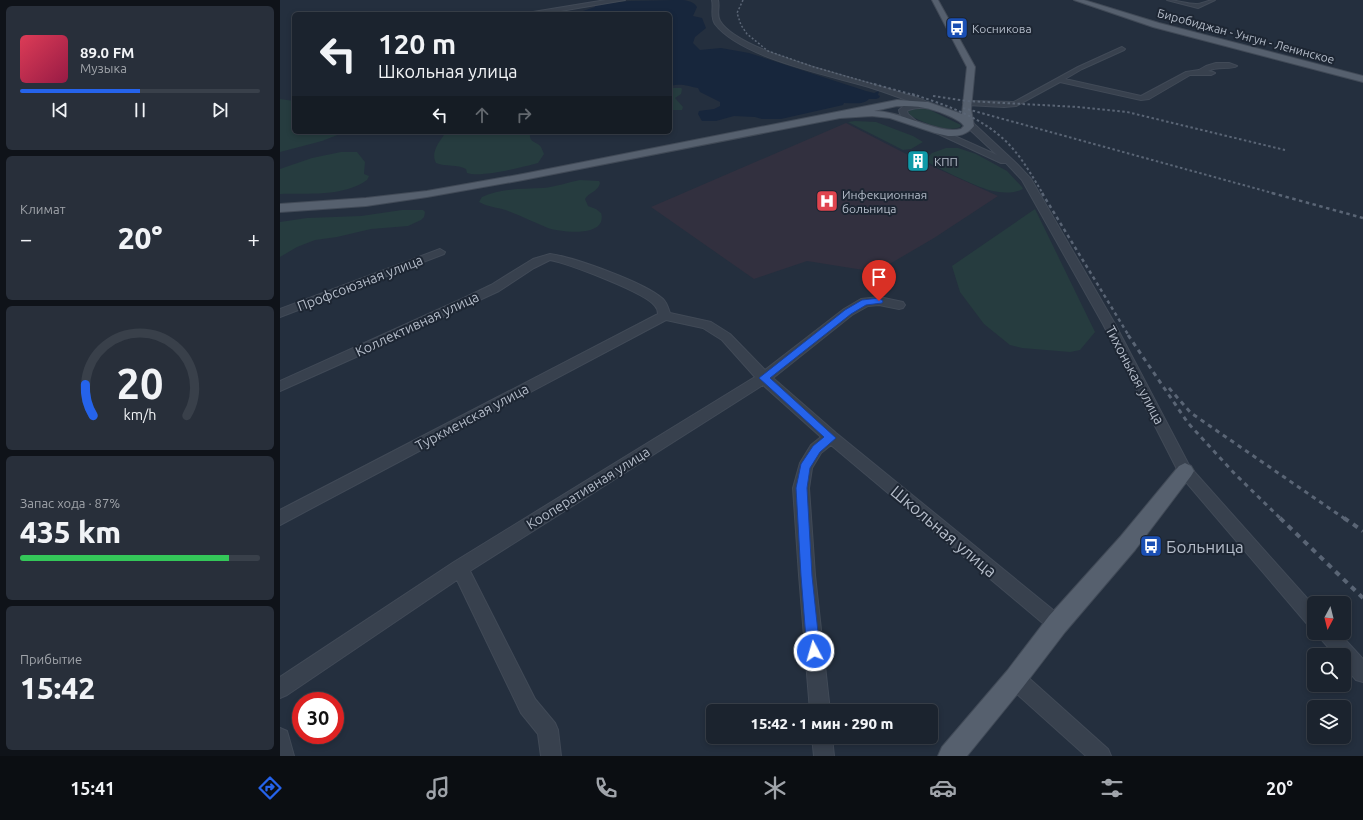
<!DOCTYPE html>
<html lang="ru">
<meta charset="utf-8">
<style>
:root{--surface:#1b232e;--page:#282f3a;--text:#f1f3f6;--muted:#a0a4aa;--line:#39404a;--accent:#2563eb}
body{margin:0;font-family:Ubuntu,sans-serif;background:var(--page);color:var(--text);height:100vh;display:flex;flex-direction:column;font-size:15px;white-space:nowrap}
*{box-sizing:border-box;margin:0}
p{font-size:13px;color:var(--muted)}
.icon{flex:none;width:22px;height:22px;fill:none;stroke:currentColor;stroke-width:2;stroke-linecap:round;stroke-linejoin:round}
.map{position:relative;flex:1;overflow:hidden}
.sheet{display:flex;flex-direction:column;gap:6px;padding:6px;background:#0f1319;width:280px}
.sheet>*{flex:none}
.hud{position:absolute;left:12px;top:12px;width:380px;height:122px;border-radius:6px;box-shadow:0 2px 6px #0003,0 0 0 1px var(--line);background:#1b232e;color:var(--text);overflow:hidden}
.needle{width:26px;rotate:187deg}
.fabs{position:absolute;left:1027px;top:596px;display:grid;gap:8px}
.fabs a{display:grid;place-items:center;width:44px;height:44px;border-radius:6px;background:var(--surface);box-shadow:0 2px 6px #0003,0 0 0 1px var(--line);font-size:20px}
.speed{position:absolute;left:12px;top:692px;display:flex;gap:8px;font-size:20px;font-weight:700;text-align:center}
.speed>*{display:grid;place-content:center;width:52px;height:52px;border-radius:50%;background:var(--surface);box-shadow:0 2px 6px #0003,0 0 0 1px var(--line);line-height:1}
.speed .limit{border:6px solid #d22;background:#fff;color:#111}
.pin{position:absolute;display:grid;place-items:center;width:34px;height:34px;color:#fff;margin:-41px -17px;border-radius:50% 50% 50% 0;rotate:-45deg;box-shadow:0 0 4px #0007}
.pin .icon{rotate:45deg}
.me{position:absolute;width:44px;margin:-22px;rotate:354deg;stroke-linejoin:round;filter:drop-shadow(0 0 3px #0008)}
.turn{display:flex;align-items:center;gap:14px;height:84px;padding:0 20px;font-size:18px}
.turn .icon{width:52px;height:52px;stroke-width:2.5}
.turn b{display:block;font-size:28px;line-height:34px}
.lanes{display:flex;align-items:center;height:38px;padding:0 20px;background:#0003;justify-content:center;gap:20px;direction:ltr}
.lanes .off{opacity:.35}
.big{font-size:30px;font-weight:800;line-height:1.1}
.sheet .widget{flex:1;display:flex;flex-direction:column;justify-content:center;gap:6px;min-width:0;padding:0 14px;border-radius:6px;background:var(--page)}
.sheet .dial{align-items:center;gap:0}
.dial svg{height:104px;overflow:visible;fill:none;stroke:var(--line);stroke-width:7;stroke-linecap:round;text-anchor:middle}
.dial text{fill:var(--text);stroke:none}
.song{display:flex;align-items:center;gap:12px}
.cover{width:48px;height:48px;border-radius:6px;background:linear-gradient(135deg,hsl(350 70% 55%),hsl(340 70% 35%))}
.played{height:4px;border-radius:2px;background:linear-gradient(90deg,var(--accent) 50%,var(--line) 50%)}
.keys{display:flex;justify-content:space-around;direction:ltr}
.heat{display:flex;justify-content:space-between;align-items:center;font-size:22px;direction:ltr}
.charge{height:6px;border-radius:3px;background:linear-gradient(90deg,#34c759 87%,var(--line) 0)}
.trip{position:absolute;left:426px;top:704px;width:232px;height:40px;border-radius:6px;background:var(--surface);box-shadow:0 2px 6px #0003,0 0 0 1px var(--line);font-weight:800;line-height:40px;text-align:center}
.tab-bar{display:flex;height:64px;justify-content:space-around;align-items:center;background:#0b0e12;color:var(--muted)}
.tab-bar .icon{width:28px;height:28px}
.tab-bar .active{color:var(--accent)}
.tab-bar b{font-size:18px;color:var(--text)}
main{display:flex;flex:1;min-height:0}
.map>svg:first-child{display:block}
.medical{fill:#32303f}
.green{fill:#263c3f}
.water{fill:#17263c}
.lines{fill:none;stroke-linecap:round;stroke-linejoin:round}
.minor-casing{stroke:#414a57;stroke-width:2}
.major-casing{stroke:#414a57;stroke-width:2}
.minor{fill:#38414e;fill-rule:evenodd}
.major{fill:#56606e;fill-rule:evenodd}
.rail-far4{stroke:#5a6575;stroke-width:1.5;stroke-dasharray:2 2;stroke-linecap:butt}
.rail-far3{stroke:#5a6575;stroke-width:2;stroke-dasharray:2.5 2.5;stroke-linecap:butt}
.rail-far2{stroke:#5a6575;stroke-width:2.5;stroke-dasharray:3.5 3.5;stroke-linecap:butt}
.rail-far1{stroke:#5a6575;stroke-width:3;stroke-dasharray:4.5 4.5;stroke-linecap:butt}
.rail{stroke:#5a6575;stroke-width:4;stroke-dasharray:5.5 5.5;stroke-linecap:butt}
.route{fill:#2563eb;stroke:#184099}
.labels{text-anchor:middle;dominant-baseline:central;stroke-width:4;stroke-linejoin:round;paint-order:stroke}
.far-poi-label{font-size:12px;fill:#b4bcc9;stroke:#1d2633;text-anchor:start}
.far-street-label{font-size:12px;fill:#b4bcc9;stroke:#1d2633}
.street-label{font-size:14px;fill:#b4bcc9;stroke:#1d2633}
.near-street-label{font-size:17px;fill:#b4bcc9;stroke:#1d2633}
.near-poi-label{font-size:17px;fill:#b4bcc9;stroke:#1d2633;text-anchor:start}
</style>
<main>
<section class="sheet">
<div class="widget">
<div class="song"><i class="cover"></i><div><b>89.0 FM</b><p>Музыка</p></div></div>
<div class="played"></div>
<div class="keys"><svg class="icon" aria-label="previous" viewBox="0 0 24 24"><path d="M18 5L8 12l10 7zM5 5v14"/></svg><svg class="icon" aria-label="pause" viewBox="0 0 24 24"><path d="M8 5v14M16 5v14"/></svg><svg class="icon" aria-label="next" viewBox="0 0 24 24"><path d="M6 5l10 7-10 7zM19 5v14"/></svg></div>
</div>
<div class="widget"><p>Климат</p>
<div class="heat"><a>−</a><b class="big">20°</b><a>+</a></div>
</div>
<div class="widget dial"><svg viewBox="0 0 100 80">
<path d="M14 69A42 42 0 1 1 86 69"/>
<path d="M14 69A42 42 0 0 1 8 45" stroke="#2563eb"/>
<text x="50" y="56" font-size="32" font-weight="700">20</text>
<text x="50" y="72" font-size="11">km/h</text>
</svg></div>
<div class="widget"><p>Запас хода · 87%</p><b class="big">435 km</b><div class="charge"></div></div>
<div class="widget"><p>Прибытие</p><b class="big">15:42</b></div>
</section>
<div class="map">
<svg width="1083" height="756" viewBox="0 0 1083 756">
<rect width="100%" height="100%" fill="#242f3e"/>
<!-- medical -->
<path class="medical" d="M566,123l68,35 84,38 -64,42 -58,34 -69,-11 -53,18 -103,-72z"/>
<!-- green -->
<path class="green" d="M390,88h11l1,1 -1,5 -6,4 8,9 -1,3h-12z
M0,99l14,2v31h51l-23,9 -42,11z
M631,108l17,1 33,16 -1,2c-12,6 -38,-5 -49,-11l-3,-4z
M575,121l21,1 37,14 10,6 -12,7 -8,1 -55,-28z
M166,132h82l2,2c-1,9 6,7 11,13 1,2 2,5 3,7l-6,9c-15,4 -57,15 -71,10l-1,-4c-9,-5 -20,-2 -30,-6 -6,-11 4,-22 10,-31z
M666,148h12l18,6 31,17 15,16 1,2c-10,5 -24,4 -34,1 -11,-3 -57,-24 -64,-30l7,-7z
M61,152h16l8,10 -1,12 5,2 -2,4c-24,17 -59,13 -87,14v-25l32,-11z
M300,180l19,1 1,2c-2,9 -11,9 -15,16l3,7 8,3 5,4c1,2 1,6 0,9 -6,14 -41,10 -53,6 -15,-6 -30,-14 -46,-19 -8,-2 -16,-3 -23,-7l3,-5c19,-9 41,-8 61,-9 13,-1 25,-6 37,-8z
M755,209l60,123 -15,18 -10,2 -48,-4 -12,-3 -26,-21 -24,-32 -8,-26z
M122,210h21l2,2 -1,5 -3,3 -13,6 -37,3 -34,8 -22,3 -18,7 -17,10v-35l27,-4 54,-2z"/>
<!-- water -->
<path class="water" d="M396,0c8,0 17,0 21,7l-4,9 9,2 4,10 -11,9 -2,6 7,7 21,-2 28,5 117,38 8,2 5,-2 -1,4 2,1 -1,2 -3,1h-7c-6,6 -16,4 -25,4l-1,2 -62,14h-19l-7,-2 -21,-1 -18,5h-14l-4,-7 1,-3 15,-2 6,-3v-4l-20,-10 -2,-4c-12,-2 -15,-5 -28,-2v-72h-89l2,-3 12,-4 1,-3 34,-3z"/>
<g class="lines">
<!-- minor casing -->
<g class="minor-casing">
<path id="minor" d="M326,0h19l-82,14h-13l3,-2z
M432,0h6c2,7 -2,15 2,21 20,33 142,58 181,72 9,3 24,6 31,12 -7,5 -17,1 -25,6l1,3 8,7 -1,2c-8,1 -15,-6 -16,-13l7,-6 9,-1c-15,-5 -30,-11 -46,-16 -40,-12 -128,-29 -154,-63 -5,-8 -1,-16 -3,-24z
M887,0c10,0 19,4 29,4 6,0 12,-4 19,-4l-17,8z
M842,47l3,2 -1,1 -42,19 -17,10 76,17 45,-24 13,-2 7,-4 10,-3h13l8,3c-6,4 -20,0 -29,5l5,1 2,1 -4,2h-21l-41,24 -8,1 -81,-18 -44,24 -12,1 -37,-2 -4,-2 4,-2 47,1 64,-35z
M686,122h6l45,42 14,15 84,145 75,143 124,139v22l-6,-3 -128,-150 -77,-151 -81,-144 -16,-17h-5l-69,-32 4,-2h3l58,26 -31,-29z
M160,249l5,3 -1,2 -164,63v-8z
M270,254c24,3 96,29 113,45 4,4 5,9 7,14l41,9 19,12 35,36 79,-61 17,-10 18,-2 24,5 2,3 -2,3 -4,1 -20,-4 -11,1 -16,9 -79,63 63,55 227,185 3,6 -3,6 -6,3 -6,-3 -220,-185 -10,8 -9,15 -3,20 6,87 15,136h-20l-11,-136 -6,-87 7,-25 11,-18 10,-8 -58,-52 -293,186 65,128 20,24 3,7 3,26h-20l-3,-22 -17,-21 -64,-133 -170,115 -7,3v-21l174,-115 301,-185 -33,-37 -19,-12 -37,-8 -386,205v-15l378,-196c0,-2 -1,-6 -3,-8 -8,-13 -88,-43 -105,-46l-16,8 -35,23 -134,62 -85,38v-10l184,-83 27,-13 42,-26z
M1038,633h21l24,26v23l-7,-2 -12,-14v-11h-9l-14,-16z
M735,670l7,2 86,77 3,7h-25l-78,-70 -2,-7 2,-7z
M0,728l7,3 7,25h-14z
M532,737h20l2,19h-20z"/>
</g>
<!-- major casing -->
<g class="major-casing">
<path id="major" d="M652,0h6l37,67 -4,42 3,17c-7,9 -15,10 -26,10l-13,-3 -45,-15 -18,-2 -32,2 -317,62 -96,17 -61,9 -86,6v-8l86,-6 61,-7 96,-17 374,-74 31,2 34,12 5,-47zM617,106c9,0 19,0 28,2 8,1 36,11 39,18l-3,3c-23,6 -59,-18 -87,-18z
M794,0h10l75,23 204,53v6l-210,-55z
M905,463l6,3 3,5 -3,5 -56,74 -70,82 -42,55 -56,69h-29l4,-9 65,-76 42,-55 72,-80 58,-70z"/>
</g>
<!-- minor -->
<use href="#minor" class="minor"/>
<!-- major -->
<use href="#major" class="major"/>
<!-- rail-far4 -->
<path class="rail-far4" d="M463,0l-6,13 4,12 6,9 21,17 46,16 63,18"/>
<!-- rail-far3 -->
<path class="rail-far3" d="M594,84l43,12
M632,94c37,12 76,25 102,56 11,13 20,29 29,44
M653,96l34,5 111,6 49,5 158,38
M683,108l313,86"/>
<!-- rail-far2 -->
<path class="rail-far2" d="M762,193l87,143
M992,193l91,25"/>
<!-- rail-far1 -->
<path class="rail-far1" d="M848,335l60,88 46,50 47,46
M889,388l22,25 154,106"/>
<!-- rail -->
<path class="rail" d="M1000,518l83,80
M1064,518l19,13"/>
</g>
<!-- route -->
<path class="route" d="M599,298l4,3 -1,2 -16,2 -15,9 -81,64 66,60 -16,14 -10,16 -3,20 5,88 8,75 -2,4 -4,2 -5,-2 -2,-4 -6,-75 -5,-88 5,-24 12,-18 11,-9 -65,-59 86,-68 17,-10z"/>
<!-- icons -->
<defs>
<g id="bus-square" transform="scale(1.15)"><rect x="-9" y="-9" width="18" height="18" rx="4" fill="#1a4fb4" stroke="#1d2633"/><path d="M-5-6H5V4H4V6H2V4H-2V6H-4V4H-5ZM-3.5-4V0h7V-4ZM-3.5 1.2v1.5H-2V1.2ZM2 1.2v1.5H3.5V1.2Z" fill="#fff"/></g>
<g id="building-square" transform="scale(1.15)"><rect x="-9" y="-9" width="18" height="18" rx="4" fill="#0f9aa8" stroke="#1d2633"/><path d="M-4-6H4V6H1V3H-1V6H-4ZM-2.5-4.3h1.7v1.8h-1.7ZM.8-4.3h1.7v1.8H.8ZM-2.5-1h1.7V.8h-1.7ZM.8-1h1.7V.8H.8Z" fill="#fff"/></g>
<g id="hospital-square" transform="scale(1.15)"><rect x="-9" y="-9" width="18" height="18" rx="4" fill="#e0444e" stroke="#1d2633"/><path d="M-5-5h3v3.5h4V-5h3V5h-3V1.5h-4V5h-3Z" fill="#fff"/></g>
</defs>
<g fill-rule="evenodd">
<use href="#bus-square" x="677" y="28"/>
<use href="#building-square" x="638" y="161"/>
<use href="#hospital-square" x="547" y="201"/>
<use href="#bus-square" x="871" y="546"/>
</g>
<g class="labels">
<!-- far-poi labels -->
<g class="far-poi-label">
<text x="692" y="28">Косникова</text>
<text x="654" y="161">КПП</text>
<text x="562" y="194">Инфекционная<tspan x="562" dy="14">больница</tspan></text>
</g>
<!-- far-street labels -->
<g class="far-street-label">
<text transform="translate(966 36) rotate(15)">Биробиджан - Унгун - Ленинское</text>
</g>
<!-- street labels -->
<g class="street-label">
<text transform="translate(80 283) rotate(-21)">Профсоюзная улица</text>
<text transform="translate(137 324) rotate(-25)">Коллективная улица</text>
<text transform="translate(855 375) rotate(62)">Тихонькая улица</text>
<text transform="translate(192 417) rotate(-28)">Туркменская улица</text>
<text transform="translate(308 488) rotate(-32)">Кооперативная улица</text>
</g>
<!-- near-street labels -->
<g class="near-street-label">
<text transform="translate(664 531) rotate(40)">Школьная улица</text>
</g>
<!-- near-poi labels -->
<g class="near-poi-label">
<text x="886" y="546">Больница</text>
</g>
</g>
</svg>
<div class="fabs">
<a><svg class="needle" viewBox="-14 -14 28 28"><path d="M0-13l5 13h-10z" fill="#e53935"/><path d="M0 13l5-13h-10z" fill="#a0a4aa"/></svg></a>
<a><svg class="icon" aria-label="search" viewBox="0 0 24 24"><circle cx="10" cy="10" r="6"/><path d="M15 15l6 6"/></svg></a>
<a><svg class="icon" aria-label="layers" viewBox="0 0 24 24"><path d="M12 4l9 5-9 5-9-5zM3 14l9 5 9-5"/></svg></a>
</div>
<div class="speed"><div class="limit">30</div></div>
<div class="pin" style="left:599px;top:301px;background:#d93025"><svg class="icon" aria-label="arrive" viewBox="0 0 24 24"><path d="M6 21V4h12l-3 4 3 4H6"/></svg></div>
<svg class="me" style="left:534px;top:651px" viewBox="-20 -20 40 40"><circle r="17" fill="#2563eb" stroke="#fff" stroke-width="3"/><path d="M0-11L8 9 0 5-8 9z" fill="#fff"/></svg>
<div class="trip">15:42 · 1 мин · 290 m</div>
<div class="hud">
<div class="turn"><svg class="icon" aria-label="left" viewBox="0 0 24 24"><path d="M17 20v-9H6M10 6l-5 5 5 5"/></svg><div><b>120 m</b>Школьная улица</div></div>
<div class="lanes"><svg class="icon" aria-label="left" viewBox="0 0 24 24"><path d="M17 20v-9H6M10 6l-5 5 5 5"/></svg><svg class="icon off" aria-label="ahead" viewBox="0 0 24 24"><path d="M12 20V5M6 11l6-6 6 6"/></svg><svg class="icon off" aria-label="right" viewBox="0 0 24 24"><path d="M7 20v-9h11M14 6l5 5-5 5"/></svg></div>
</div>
</div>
</main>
<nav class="tab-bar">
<b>15:41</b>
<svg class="icon active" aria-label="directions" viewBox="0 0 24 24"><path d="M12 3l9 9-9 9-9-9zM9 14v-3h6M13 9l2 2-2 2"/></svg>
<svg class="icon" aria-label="music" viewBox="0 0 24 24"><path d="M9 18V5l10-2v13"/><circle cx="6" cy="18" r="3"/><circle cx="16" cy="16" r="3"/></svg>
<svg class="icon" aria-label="phone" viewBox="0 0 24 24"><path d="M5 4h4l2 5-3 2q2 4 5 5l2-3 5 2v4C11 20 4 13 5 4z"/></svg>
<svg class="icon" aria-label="climate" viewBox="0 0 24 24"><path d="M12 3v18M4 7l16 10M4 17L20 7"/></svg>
<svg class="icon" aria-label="car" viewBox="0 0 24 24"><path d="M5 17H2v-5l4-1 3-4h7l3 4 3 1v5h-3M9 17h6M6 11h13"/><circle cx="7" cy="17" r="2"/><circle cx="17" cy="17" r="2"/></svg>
<svg class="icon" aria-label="filters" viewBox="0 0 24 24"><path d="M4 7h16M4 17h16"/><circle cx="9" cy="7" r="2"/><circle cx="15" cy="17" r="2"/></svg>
<b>20°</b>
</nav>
